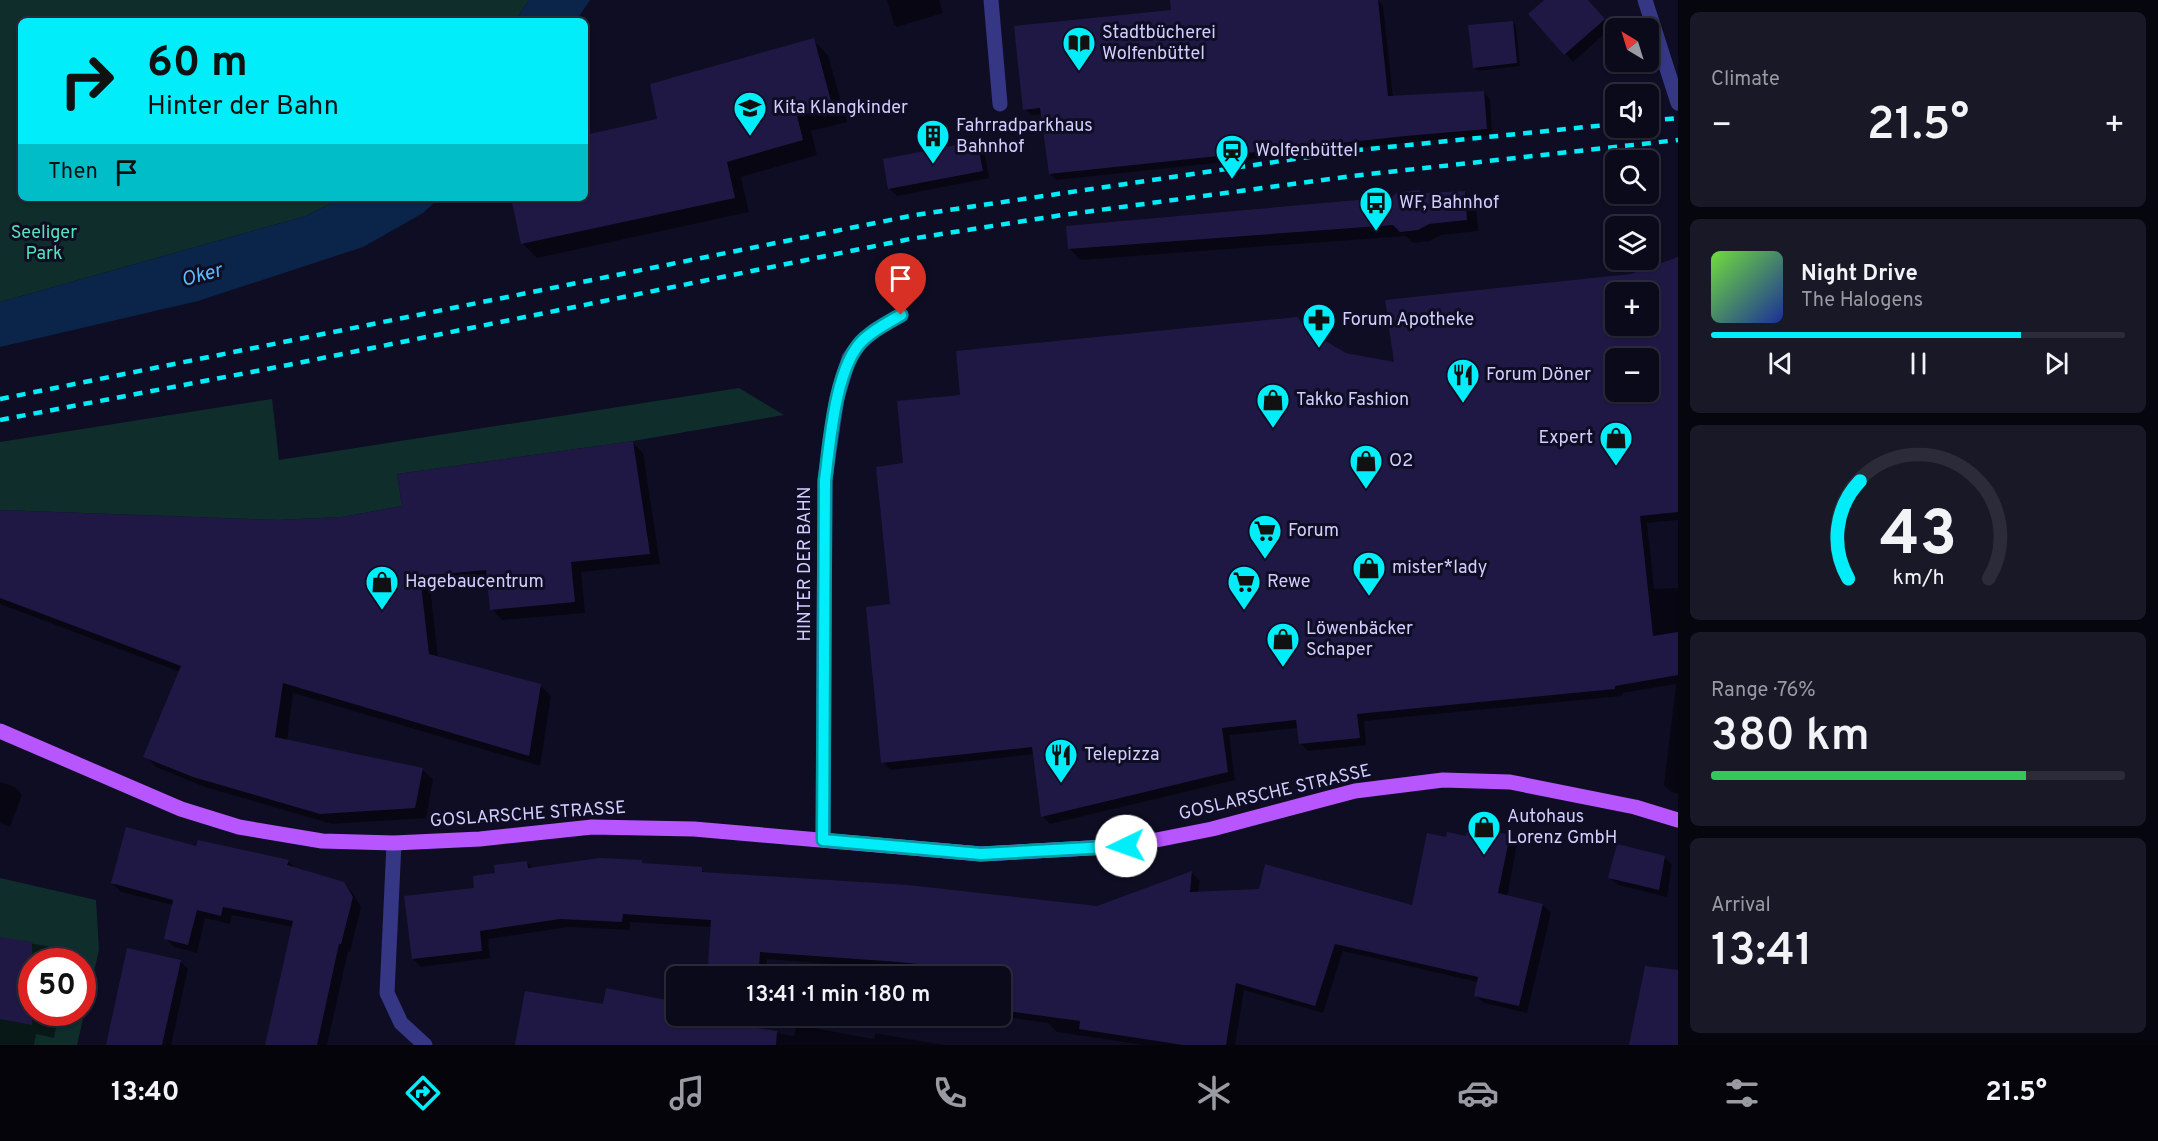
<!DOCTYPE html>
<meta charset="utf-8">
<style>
:root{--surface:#0b0a1a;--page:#191827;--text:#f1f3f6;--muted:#9a9aa2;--line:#2b2b39;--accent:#00edf9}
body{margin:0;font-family:Overpass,sans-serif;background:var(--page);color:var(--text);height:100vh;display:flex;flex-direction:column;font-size:22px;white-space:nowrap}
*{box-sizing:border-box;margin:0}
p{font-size:20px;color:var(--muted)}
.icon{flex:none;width:33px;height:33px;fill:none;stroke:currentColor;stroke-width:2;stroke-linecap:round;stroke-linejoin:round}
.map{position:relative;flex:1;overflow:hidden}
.sheet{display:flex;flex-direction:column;gap:12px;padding:12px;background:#06060e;width:480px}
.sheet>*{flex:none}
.hud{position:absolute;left:18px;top:18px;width:570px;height:183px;border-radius:9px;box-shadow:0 2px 4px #0004,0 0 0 2px var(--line);background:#00edf9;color:#111;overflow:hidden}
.needle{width:39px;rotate:322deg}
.tools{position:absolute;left:1605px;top:18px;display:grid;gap:12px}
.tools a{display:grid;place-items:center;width:54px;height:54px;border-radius:9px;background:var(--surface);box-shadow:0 2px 4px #0004,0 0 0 2px var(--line);font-size:30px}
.speed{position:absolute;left:18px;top:948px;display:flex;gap:12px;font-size:30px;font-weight:700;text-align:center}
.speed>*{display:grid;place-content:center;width:78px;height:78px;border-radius:50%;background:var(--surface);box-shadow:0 2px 4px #0004,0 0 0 2px var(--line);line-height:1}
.speed .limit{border:9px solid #d22;background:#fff;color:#111}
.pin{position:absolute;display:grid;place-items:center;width:51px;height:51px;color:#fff;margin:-62px -26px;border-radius:50% 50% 50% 0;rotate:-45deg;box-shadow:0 0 6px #0007}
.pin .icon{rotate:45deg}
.me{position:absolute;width:66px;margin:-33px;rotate:267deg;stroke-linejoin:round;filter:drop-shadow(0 0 4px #0008)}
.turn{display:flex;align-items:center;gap:21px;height:126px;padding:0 30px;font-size:27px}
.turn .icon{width:78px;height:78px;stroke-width:2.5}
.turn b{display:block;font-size:42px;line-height:51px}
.then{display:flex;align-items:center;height:57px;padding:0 30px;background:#0003;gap:12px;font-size:22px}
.big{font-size:45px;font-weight:600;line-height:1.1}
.sheet .tile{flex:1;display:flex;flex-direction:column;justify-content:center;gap:9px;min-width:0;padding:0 21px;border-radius:9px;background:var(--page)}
.sheet .dial{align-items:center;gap:0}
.dial svg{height:156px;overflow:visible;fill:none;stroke:var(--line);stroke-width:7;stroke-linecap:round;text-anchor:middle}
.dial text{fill:var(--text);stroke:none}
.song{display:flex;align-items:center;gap:18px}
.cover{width:72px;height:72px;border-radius:9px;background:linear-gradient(135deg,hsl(100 70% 55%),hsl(230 70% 35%))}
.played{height:6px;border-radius:3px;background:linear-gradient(90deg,var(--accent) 75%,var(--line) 75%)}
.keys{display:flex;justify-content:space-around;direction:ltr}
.heat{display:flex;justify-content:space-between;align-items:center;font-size:33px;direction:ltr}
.charge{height:9px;border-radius:4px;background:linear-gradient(90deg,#34c759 76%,var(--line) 0)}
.trip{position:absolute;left:666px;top:966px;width:345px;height:60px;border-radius:9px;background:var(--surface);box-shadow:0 2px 4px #0004,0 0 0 2px var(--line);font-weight:600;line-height:60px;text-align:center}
.dock{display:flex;height:96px;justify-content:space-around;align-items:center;background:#04040a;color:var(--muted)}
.dock .icon{width:42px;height:42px}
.dock .selected{color:var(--accent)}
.dock b{font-size:27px;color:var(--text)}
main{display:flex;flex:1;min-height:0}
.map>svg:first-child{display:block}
.green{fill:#0f2d2a;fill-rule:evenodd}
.water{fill:#0a2549}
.shadow{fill:#0007;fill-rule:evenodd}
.building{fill:#1f1845;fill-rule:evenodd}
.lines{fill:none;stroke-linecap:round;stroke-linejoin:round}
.minor{stroke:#353684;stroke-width:15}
.major{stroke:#b755ff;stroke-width:15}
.rail{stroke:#00edf9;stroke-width:4.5;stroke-dasharray:9 8;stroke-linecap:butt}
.route-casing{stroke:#009aa2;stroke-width:15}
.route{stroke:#00edf9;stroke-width:10}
.labels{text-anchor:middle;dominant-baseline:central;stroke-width:6;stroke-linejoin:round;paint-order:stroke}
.poi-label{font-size:18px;fill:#d1ceff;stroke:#0f0d23;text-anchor:start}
.park-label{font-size:18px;fill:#55e4b9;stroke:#0f0d23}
.street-label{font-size:18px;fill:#d1ceff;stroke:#0f0d23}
.water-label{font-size:20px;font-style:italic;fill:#5cbcff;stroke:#0f0d23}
</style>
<main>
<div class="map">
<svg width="1678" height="1045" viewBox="0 0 1678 1045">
<rect width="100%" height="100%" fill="#0f0d23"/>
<!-- green -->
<path class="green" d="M0,0h529l-14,21h-494v177h320l-35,18 -306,86z
M739,388l45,27 -151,26 -236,33 5,32 -60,11 -64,3 -278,-10v-68l272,-43 7,61z
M0,878l96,22 3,50 -22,95h-77zM32,962h50v50h-50z"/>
<!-- water -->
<path class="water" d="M529,0h61l-14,21h-61z
M341,198h98l-16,15 -60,34 -165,54 -198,46v-45l306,-86z"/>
<!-- shadow -->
<path class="shadow" d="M887,0h52l4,13 -46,14 -3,-3z
M1178,0h200l5,6 10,91 91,-4 6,6 2,36 -79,7 -357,38 -6,-6 -7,-60 -12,1 -6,-6 147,-98z
M1546,0h41l24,28 -38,34 -43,-48z
M1513,22l3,4 4,40 -42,5 -4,-4z
M813,40l15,15 19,67 -36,9 6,24 -76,22 8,35 -212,46 -15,-15 -9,-45h72v-61l74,-17z
M976,143l8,7 5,28 -92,18 -8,-8z
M1465,192l11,12 2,27 -37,4 -11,6 -17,2 -7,-7 -326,24 -11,-12 353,-53z
M1678,259v261l-31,3 7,66 24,-1v206l-7,-2 -7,-7 12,-101 -54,9v3l-258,25 2,24 -58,6 -8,-8 -2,-15 -69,7 6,45 -185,44 -8,-8 -7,-62 -145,16 -7,-8 8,-157 14,-141 57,-67 336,-78 12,15 35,21 51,8zM1616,292h32v34h-32zM1616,358h32v34h-32z
M633,443l10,10 17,111 -79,8 4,41 -83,7 -10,-11 -3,-28 -59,5 8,72 102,27 11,11 -11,70 -247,-73 -6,48 135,28 11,11 -7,38 -94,6 -127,-37 -49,-20 -11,-11 35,-84 -180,-68v-93l278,10 64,-2 62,-12z
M0,782l15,5 7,8 -12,32 -10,-4z
M1509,836l8,8 -10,53 36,8 8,8 -24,100 -43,-10 -9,-8 3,-13 -135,-31 -20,62 -79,-23 -9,55h-92l-86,-13 -9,-9 -43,-6 -5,-5v-36h-28l-63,-6 -142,-11 -1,17 -48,-3 -9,-9 3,-37 -82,-5v8l-61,-3 -81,12 2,19 -69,9 -8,-8 63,-70 21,-15 30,-12 7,7 107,-8 4,4 56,4 5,5 391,34 95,-35 8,8 -2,12 215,14 35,-68z
M197,848l91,13 9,9 46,13 9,9 9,15 -11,45h-2l-21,93h-61l27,-118 -61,-12 -2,9 -25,-6 -8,35 -23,-6 -8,-8 7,-34 -52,-13 -8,-9z
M1664,857l8,8 -5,32 -49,-12 -8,-7z
M0,938l57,10 12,12v2h-37v50h27l-5,26 -18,-4 -2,11h-34z
M180,961l8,8 -17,76h-64z
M607,990l69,13v13h19l4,4 95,16 3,-11 77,14 1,-6 69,12h-426l86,-39z"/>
<!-- building -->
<path class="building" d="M1170,0h208l10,96 96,-5 3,38 -81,7 -357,38 -9,-66 -17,2 -9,-84 157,-16z
M1544,0h44l17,19 -41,36 -36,-41z
M1513,21l4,42 -44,5 -5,-43z
M814,38l19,70 -36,8 6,24 -76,22 8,36 -214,46 -10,-46h74v-63l72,-16 -7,-35z
M977,141l6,30 -95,18 -5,-30z
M1418,190l5,3 42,-2 2,29 -38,4 -11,6 -18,2 -7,-7 -325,24 -2,-23 326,-29 4,-4z
M1678,257v255l-38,4 13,120 25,-4v43l-63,11v3l-258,25 3,24 -61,6 -3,-24 -74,8 6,44 -187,45 -9,-70 -151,16 -15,-156 24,-3 -14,-137 27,-4 -6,-62 63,-6 -4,-44 342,-34 8,13 40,23 48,9 -9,-62 246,-26zM1616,292h32v34h-32zM1616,358h32v34h-32z
M633,441l17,113 -79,8 4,40 -85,8 -4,-40 -66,6 9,78 112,30 -12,72 -246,-73 -8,54 148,31 -8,40 -95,6 -127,-37 -50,-20 38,-91 -181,-68v-88l278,10 64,-3 60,-11 -5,-32z
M126,827l70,19 2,-6 91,20 -2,5 57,17 9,15 -12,47h-2l-22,101h-52l28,-124 -70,-14 -2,9 -24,-6 -9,35 -24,-6 9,-39 -62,-17z
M1486,830l24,5 -12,58 45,11 -24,102 -45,-10 4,-19 -143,-33 -20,62 -79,-23 -10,62h-43l-104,-16 1,-8 -80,-11v-37l-101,-11 -139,-10 -1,16 -51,-3 3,-45 -88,-6 -1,8 -62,-3 -80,12 2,20 -70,8 -8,-63 70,-8 -1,-12 22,-3 -1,-8 33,-4 1,7 72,-10 42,2v3l60,4v5l206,13 189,21 95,-35 -2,21 69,-3 6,-25 147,41 15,-72 19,4 1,-5 19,4 1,-4 18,3z
M1617,844l48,12 -6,34 -51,-12z
M0,937l32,5v83l-32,-6z
M127,948l54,12 -19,85h-56z
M1645,966l33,4v75h-49z
M606,988l70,14v14l101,15 -1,14h-261l10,-54 78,13z"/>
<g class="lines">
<!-- minor -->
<path class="minor" d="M991,0l9,104
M1645,0l33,103
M823,840l2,-360 12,-82 12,-40 12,-16 14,-12 26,-15
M394,843l-7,150 14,30 24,22"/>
<!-- major -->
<path class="major" d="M0,731l181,78 58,18 83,14 72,2 86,-4 112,-12 102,2 287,25 145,-8 86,-17 143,-38 88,-11 67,2 125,25 43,13"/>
<!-- rail -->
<path class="rail" d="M1648,121l30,-3
M0,399l915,-184 434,-64 267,-27
M0,420l288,-55 622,-126 152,-24 290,-39 326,-36"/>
</g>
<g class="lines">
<!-- route casing -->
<g class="route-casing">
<path id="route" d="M901,315c-14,8 -28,15 -39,26 -27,27 -32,102 -37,139l-2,360 158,14 145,-8"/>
</g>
<!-- route -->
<use href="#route" class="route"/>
</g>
<!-- icons -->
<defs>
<g id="library-pin" transform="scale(1.725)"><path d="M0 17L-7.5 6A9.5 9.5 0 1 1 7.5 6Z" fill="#00edf9" stroke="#0f0d23"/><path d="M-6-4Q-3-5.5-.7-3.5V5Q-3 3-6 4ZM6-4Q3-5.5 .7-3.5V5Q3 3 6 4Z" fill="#111"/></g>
<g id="school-pin" transform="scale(1.725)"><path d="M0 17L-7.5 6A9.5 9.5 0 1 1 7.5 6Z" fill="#00edf9" stroke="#0f0d23"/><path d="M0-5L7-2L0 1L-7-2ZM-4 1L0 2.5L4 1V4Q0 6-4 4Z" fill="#111"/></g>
<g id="building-pin" transform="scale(1.725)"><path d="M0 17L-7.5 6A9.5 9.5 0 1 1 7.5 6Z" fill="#00edf9" stroke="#0f0d23"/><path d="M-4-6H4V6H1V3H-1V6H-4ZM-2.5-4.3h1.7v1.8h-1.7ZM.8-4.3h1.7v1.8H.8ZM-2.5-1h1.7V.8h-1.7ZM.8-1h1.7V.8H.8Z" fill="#111"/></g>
<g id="station-pin" transform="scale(1.725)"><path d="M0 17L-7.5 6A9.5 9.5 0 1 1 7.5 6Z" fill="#00edf9" stroke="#0f0d23"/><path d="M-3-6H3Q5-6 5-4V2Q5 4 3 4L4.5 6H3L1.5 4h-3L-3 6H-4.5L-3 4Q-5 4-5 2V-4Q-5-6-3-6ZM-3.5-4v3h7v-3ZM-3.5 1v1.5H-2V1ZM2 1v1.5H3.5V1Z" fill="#111"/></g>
<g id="bus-pin" transform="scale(1.725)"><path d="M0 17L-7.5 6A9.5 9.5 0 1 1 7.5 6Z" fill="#00edf9" stroke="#0f0d23"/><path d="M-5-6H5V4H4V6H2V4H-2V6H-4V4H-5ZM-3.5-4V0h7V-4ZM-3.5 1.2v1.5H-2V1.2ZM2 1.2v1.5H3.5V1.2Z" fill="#111"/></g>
<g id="pharmacy-pin" transform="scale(1.725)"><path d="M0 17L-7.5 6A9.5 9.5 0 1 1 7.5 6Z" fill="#00edf9" stroke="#0f0d23"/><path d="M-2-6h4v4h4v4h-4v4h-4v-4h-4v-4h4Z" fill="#111"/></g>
<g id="restaurant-pin" transform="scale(1.725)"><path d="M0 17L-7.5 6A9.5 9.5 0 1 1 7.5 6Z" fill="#00edf9" stroke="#0f0d23"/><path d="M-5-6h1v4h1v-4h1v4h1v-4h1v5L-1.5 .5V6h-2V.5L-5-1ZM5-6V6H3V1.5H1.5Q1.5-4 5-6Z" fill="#111"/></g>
<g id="shop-pin" transform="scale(1.725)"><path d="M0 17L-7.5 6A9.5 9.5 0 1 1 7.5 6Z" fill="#00edf9" stroke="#0f0d23"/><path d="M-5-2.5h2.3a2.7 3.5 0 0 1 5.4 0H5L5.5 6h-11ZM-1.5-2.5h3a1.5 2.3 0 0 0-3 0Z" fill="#111"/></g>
<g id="supermarket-pin" transform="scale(1.725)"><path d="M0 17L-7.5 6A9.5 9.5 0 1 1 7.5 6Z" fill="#00edf9" stroke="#0f0d23"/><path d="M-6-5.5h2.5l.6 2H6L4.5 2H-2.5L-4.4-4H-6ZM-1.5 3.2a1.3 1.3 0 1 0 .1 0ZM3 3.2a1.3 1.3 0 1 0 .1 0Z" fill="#111"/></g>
</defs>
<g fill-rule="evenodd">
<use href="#library-pin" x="1079" y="43"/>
<use href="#school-pin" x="750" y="108"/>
<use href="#building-pin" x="933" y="136"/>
<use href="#station-pin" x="1232" y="151"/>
<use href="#bus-pin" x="1376" y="203"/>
<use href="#pharmacy-pin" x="1319" y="320"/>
<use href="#restaurant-pin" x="1463" y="375"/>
<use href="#shop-pin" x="1273" y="400"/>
<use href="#shop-pin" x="1616" y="438"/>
<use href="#shop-pin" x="1366" y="461"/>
<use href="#supermarket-pin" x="1265" y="531"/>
<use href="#shop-pin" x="1369" y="568"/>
<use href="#shop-pin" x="382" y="582"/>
<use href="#supermarket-pin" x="1244" y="582"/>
<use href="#shop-pin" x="1283" y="639"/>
<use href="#restaurant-pin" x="1061" y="755"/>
<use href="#shop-pin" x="1484" y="827"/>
</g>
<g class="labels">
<!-- poi labels -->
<g class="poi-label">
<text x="1102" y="33">Stadtbücherei<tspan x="1102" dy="21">Wolfenbüttel</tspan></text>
<text x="773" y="108">Kita Klangkinder</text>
<text x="956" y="126">Fahrradparkhaus<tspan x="956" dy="21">Bahnhof</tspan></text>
<text x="1255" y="151">Wolfenbüttel</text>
<text x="1399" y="203">WF, Bahnhof</text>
<text x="1342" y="320">Forum Apotheke</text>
<text x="1486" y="375">Forum Döner</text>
<text x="1296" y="400">Takko Fashion</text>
<text x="1593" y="438" text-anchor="end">Expert</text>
<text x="1389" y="461">O2</text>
<text x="1288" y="531">Forum</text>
<text x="1392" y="568">mister*lady</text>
<text x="405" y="582">Hagebaucentrum</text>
<text x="1267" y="582">Rewe</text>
<text x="1306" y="629">Löwenbäcker<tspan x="1306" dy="21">Schaper</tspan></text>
<text x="1084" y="755">Telepizza</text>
<text x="1507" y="817">Autohaus<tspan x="1507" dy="21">Lorenz GmbH</tspan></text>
</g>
<!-- park labels -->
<g class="park-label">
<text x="44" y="233">Seeliger<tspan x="44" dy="21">Park</tspan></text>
</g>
<!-- street labels -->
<g class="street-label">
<text transform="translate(805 564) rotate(-90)">HINTER DER BAHN</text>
<text transform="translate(1275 793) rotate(-13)">GOSLARSCHE STRASSE</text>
<text transform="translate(528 815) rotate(-4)">GOSLARSCHE STRASSE</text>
</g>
<!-- water labels -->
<g class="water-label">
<text transform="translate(202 276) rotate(-15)">Oker</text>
</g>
</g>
</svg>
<div class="tools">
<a><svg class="needle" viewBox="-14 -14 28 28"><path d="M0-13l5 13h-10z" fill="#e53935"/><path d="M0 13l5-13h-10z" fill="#9a9aa2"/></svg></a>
<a><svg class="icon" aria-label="sound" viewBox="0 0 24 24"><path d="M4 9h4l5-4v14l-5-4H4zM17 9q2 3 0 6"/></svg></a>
<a><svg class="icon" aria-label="search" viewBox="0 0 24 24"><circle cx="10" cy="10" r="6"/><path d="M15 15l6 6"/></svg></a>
<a><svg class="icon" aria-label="layers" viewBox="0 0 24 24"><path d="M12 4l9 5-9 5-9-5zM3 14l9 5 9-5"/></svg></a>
<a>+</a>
<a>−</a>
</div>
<div class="speed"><div class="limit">50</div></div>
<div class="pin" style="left:901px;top:315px;background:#d93025"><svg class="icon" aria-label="arrive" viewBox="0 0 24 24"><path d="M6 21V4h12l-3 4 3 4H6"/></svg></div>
<svg class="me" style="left:1126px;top:846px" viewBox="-20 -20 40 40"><circle r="19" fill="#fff"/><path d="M0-13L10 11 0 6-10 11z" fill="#00edf9"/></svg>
<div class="trip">13:41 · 1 min · 180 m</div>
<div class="hud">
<div class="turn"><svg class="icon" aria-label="right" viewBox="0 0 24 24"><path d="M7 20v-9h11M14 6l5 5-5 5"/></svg><div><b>60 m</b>Hinter der Bahn</div></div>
<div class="then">Then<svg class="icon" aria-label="arrive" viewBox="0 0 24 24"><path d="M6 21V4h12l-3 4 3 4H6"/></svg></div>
</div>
</div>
<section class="sheet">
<div class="tile"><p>Climate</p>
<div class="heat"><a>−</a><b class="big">21.5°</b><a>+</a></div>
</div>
<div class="tile">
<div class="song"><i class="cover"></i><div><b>Night Drive</b><p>The Halogens</p></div></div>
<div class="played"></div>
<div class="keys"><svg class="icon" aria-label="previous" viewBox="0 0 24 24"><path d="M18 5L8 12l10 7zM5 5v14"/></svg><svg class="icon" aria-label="pause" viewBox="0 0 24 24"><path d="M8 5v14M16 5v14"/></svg><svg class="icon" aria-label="next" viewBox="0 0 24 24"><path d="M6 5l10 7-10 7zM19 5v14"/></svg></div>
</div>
<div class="tile dial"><svg viewBox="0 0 100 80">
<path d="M14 69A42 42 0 1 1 86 69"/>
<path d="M14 69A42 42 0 0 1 20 19" stroke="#00edf9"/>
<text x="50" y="56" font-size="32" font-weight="700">43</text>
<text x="50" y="72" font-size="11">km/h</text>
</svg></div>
<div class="tile"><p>Range · 76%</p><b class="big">380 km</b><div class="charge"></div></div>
<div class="tile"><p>Arrival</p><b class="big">13:41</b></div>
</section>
</main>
<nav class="dock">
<b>13:40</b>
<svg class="icon selected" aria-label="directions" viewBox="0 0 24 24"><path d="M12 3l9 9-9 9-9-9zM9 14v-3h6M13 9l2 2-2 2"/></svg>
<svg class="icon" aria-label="music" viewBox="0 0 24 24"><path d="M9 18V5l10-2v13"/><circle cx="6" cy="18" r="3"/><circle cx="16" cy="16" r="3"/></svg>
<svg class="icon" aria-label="phone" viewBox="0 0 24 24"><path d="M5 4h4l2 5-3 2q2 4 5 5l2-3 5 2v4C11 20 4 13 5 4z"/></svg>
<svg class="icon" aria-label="climate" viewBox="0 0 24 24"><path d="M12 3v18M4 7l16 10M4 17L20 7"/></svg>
<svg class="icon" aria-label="car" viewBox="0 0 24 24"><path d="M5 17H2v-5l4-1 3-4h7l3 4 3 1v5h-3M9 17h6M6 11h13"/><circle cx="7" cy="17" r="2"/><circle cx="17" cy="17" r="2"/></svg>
<svg class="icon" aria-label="filters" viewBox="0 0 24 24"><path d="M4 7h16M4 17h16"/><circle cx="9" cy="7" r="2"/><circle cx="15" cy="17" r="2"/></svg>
<b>21.5°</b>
</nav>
